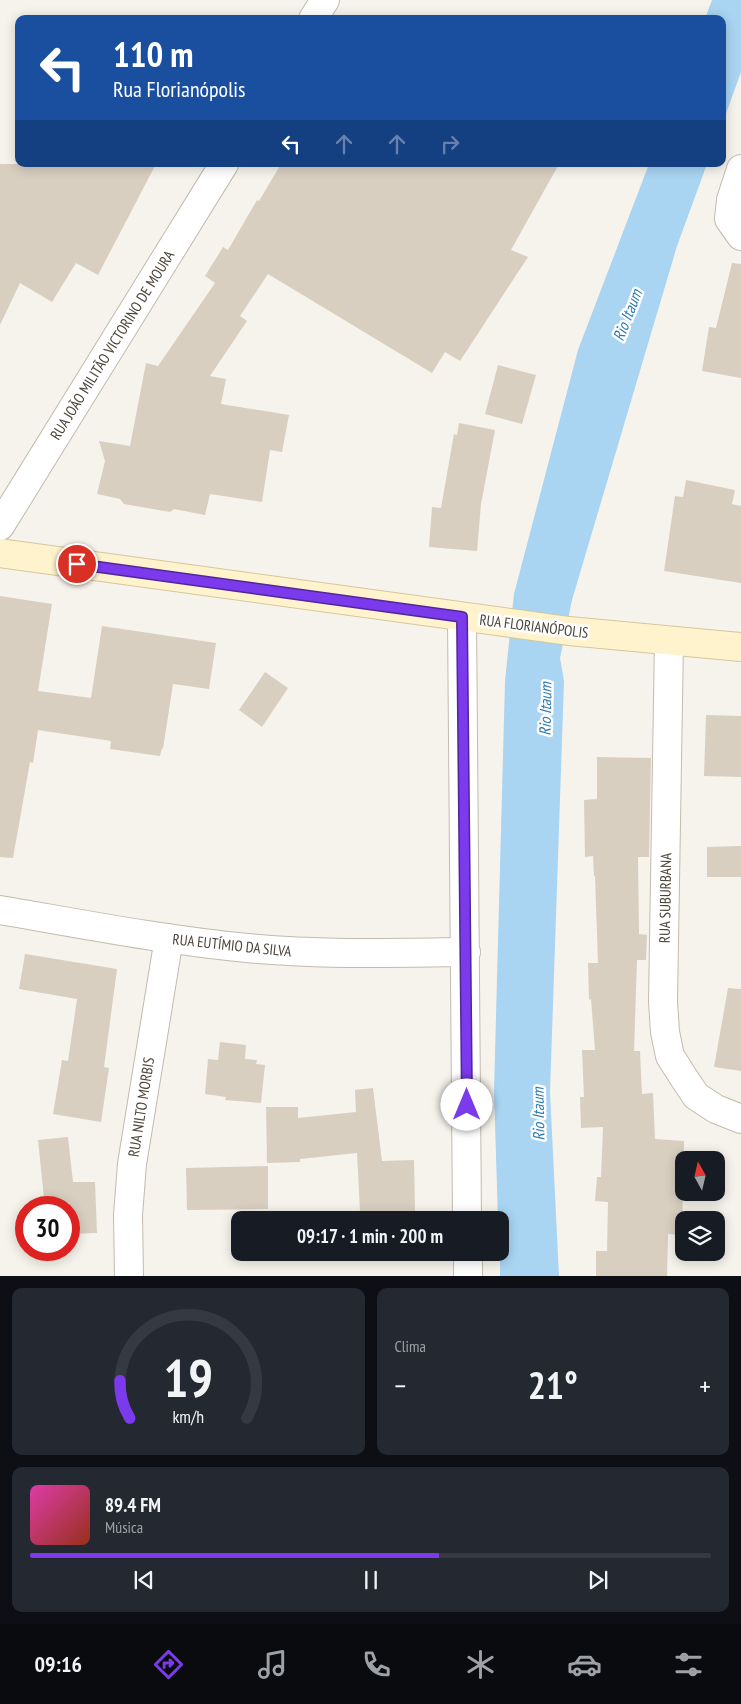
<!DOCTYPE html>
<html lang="pt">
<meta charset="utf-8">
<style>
:root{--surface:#171b24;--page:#242831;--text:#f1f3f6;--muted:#9ea1a6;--line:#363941;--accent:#7c3aed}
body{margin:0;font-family:"PT Sans Narrow",sans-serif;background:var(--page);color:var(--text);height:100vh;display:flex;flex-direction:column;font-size:19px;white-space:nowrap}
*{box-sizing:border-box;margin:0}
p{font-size:16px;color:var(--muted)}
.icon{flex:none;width:28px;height:28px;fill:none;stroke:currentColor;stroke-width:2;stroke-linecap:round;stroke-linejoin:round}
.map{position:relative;height:1276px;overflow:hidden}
.side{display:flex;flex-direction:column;gap:12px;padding:12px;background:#0d0f14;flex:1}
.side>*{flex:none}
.hud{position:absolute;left:15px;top:15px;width:711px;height:152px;border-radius:10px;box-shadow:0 2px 12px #0003;background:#1a4fa0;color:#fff;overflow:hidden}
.needle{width:32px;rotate:352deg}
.controls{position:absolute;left:675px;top:1151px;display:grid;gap:10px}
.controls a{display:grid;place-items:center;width:50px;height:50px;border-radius:10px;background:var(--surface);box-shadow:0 2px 12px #0003;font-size:25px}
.speed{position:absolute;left:15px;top:1196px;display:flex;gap:10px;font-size:25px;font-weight:700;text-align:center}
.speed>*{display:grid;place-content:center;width:65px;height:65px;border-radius:50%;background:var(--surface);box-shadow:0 2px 12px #0003;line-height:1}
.speed .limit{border:8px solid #d22;background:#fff;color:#111}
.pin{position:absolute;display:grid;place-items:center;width:42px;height:42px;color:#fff;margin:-21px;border:2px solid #fff;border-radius:50%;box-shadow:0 1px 5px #0007}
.me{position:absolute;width:55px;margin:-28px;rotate:0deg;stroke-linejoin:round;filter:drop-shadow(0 0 4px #0008)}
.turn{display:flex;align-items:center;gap:18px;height:105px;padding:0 15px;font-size:22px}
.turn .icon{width:65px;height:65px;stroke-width:2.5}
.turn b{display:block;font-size:35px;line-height:42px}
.lanes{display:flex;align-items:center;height:48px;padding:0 15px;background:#0003;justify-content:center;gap:25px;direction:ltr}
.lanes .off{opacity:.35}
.big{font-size:38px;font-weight:700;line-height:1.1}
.side .card{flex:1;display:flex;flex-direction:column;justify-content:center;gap:8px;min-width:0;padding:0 18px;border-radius:10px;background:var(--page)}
.side .dial{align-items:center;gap:0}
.dial svg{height:130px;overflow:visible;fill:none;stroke:var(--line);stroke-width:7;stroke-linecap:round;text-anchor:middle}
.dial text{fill:var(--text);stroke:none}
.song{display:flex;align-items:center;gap:15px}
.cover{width:60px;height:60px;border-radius:8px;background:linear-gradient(135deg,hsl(320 70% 55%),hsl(10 70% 35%))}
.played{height:5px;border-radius:2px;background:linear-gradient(90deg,var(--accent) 60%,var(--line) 60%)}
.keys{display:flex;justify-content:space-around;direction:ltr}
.heat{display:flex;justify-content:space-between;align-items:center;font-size:28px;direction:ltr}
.side .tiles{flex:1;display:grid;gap:12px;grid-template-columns:1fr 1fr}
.card:last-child{grid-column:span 2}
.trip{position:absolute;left:231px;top:1211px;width:278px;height:50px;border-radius:10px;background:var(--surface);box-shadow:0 2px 12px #0003;font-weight:700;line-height:50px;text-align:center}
.dock{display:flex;height:80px;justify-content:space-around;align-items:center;background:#090b0e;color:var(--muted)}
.dock .icon{width:35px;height:35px}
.dock .active{color:var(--accent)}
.dock b{font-size:22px;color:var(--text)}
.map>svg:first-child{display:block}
.water{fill:#a9d4f2}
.building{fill:#d8cfc1}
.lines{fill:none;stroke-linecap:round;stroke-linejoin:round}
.minor-casing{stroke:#c2bbae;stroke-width:30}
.secondary-casing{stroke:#d6c79b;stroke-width:30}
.minor{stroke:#fff;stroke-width:28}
.secondary{stroke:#fff3cd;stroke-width:28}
.route-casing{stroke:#51269a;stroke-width:12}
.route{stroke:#7c3aed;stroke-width:9}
.labels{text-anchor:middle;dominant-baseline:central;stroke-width:5;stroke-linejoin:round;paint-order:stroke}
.street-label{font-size:15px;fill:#4b4439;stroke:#fff}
.water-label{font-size:16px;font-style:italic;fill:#2e7ab2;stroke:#fff}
</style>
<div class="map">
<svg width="741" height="1277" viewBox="0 0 741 1277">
<rect width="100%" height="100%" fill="#f6f3ec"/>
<!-- water -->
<path class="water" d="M712,0h29v72l-18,50 -1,-103h-17z
M649,164h58l-30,82 -105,354 -12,58 4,23 -14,411 9,184h-59v-56h-2l-4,-129 11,-410 9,-87 64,-244z"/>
<!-- building -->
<path class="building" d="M0,164h156l-58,111 -22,-12 -24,39 -32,-19 -20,42z
M281,164h278l-48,86 17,7 -68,104 -15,-9 -13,21 -164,-99 -28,42 7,5 -37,55 16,3 -5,25 68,11 -7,37 -12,-2 -8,52 -52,-8 -5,21 -31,-6 -4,3 -46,-8 -4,-5 -23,-5 8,-33 -6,-20 31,5 16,-83 12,3 57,-83 -10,-7 18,-29 5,3 29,-50 2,1z
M732,263l9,1v114l-39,-7 7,-44 7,1z
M498,365l38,10 -14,49 -37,-10z
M459,423l36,7 -14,74 -4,47 -48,-4 3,-40 9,1 13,-74 3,1z
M686,480l49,10 -3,14 9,2v77l-77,-12 11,-75 8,1z
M0,596l52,8 -14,87 53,7 11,-72 114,17 -7,46 -36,-5 -10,65 -1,-1 -2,8 -50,-7 1,-8 -73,-11 -5,33 -3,-1 -17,96 -13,-1z
M265,672l23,16 -26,39 -23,-17z
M706,715l35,1v61l-37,-1z
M597,757l54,1 -2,99h-11l1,77 8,1 -1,25h-9l-3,91h6l2,43 11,-1 2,46 29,2 -2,94 -14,-1 -1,43h-71v-26h11l1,-49 -13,-1 2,-24h4l2,-50 -22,1 -1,-31h4l-2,-47h13l-4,-51 -2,1 -1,-37h10l-3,-87h-1l-1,-20 -8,1 -1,-57 13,-1z
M741,846v31h-34v-30z
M25,954l92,15 -13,98 5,1 -8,54 -48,-8 9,-54 6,1 9,-62 -58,-10z
M728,988l13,1v82l-27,-4z
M220,1042l26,3 -1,14 12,1 -1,4 9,1 -4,38 -36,-3 1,-3 -21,-3 3,-35 10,1z
M373,1088l9,73 32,-1 1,51 -55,1 -3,-59 -57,6v3l-33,1 -1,-56h32v11l58,-6 -1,-22z
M68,1137l5,45h22l2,51 -28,1v-26h-24l-7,-68z
M268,1166v43l-81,1 -1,-42z"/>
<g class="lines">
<!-- minor casing -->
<g class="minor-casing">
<path id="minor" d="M313,19l12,-19
M741,169l-10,31 -2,19 12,17
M0,526l224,-362
M462,617l5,603
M669,641l-6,361 2,30 5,24 14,22 12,18 20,13 25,10
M0,910c82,14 164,30 247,38 73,7 146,5 219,4
M468,1252v25
M129,1277l-1,-62 4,-51 37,-226"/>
</g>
<!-- secondary casing -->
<g class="secondary-casing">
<path id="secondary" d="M0,553l569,78 172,16"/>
</g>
<!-- minor -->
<use href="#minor" class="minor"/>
<!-- secondary -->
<use href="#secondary" class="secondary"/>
</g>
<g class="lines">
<!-- route casing -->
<g class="route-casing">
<path id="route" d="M77,564l385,53 5,488"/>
</g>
<!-- route -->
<use href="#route" class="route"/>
</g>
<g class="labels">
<!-- street labels -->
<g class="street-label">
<text transform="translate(112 345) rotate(-58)">RUA JOÃO MILITÃO VICTORINO DE MOURA</text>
<text transform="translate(534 626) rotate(7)">RUA FLORIANÓPOLIS</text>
<text transform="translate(665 898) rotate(-89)">RUA SUBURBANA</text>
<text transform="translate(232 945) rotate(6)">RUA EUTÍMIO DA SILVA</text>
<text transform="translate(141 1107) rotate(-81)">RUA NILTO MORBIS</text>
</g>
<!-- water labels -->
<g class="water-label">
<text transform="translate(627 315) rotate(-69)">Rio Itaum</text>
<text transform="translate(545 709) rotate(-89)">Rio Itaum</text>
<text transform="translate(538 1114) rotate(-91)">Rio Itaum</text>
</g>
</g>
</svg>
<div class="controls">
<a><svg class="needle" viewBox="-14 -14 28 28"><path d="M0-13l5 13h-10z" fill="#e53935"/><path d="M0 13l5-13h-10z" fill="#9ea1a6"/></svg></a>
<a><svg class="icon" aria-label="layers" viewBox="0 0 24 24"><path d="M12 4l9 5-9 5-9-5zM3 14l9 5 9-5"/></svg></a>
</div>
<div class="speed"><div class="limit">30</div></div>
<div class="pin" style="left:77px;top:564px;background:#d93025"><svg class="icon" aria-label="arrive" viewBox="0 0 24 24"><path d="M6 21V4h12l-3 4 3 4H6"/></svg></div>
<svg class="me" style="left:467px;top:1105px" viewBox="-20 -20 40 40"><circle r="19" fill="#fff"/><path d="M0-13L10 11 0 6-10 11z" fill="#7c3aed"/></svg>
<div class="trip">09:17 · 1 min · 200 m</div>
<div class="hud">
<div class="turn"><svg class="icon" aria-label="left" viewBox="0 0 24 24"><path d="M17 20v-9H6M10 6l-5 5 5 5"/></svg><div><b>110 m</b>Rua Florianópolis</div></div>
<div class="lanes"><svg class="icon" aria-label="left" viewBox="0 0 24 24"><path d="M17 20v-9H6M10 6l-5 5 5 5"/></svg><svg class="icon off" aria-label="ahead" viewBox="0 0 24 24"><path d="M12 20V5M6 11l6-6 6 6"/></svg><svg class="icon off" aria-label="ahead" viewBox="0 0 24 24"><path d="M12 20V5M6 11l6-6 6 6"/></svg><svg class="icon off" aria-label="right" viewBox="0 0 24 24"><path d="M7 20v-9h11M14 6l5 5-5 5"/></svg></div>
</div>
</div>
<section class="side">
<div class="tiles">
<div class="card dial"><svg viewBox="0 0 100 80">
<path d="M14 69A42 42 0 1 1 86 69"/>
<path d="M14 69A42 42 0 0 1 8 46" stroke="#7c3aed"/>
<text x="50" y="56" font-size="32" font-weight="700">19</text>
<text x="50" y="72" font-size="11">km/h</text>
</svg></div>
<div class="card"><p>Clima</p>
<div class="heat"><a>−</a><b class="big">21°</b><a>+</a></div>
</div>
<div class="card">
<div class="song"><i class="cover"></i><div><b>89.4 FM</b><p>Música</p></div></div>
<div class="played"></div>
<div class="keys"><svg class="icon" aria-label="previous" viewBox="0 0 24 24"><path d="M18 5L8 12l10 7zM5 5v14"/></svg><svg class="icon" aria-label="pause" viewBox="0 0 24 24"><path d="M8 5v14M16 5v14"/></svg><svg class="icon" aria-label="next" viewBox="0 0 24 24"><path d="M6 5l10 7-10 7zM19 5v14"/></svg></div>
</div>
</div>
</section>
<nav class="dock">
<b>09:16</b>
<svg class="icon active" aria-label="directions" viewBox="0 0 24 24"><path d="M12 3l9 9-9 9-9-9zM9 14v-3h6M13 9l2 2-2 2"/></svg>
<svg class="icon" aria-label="music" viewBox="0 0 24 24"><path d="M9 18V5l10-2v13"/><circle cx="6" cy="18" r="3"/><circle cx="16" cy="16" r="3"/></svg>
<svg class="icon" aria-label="phone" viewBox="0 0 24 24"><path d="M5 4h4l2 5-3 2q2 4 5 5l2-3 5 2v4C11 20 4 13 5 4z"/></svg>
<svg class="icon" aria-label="climate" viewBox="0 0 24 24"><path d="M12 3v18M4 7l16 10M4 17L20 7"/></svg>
<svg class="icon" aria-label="car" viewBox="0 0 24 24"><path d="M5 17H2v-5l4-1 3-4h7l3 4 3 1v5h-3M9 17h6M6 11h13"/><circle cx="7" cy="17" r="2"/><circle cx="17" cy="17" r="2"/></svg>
<svg class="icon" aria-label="filters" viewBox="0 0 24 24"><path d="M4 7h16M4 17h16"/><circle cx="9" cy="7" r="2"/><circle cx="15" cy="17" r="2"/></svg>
</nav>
